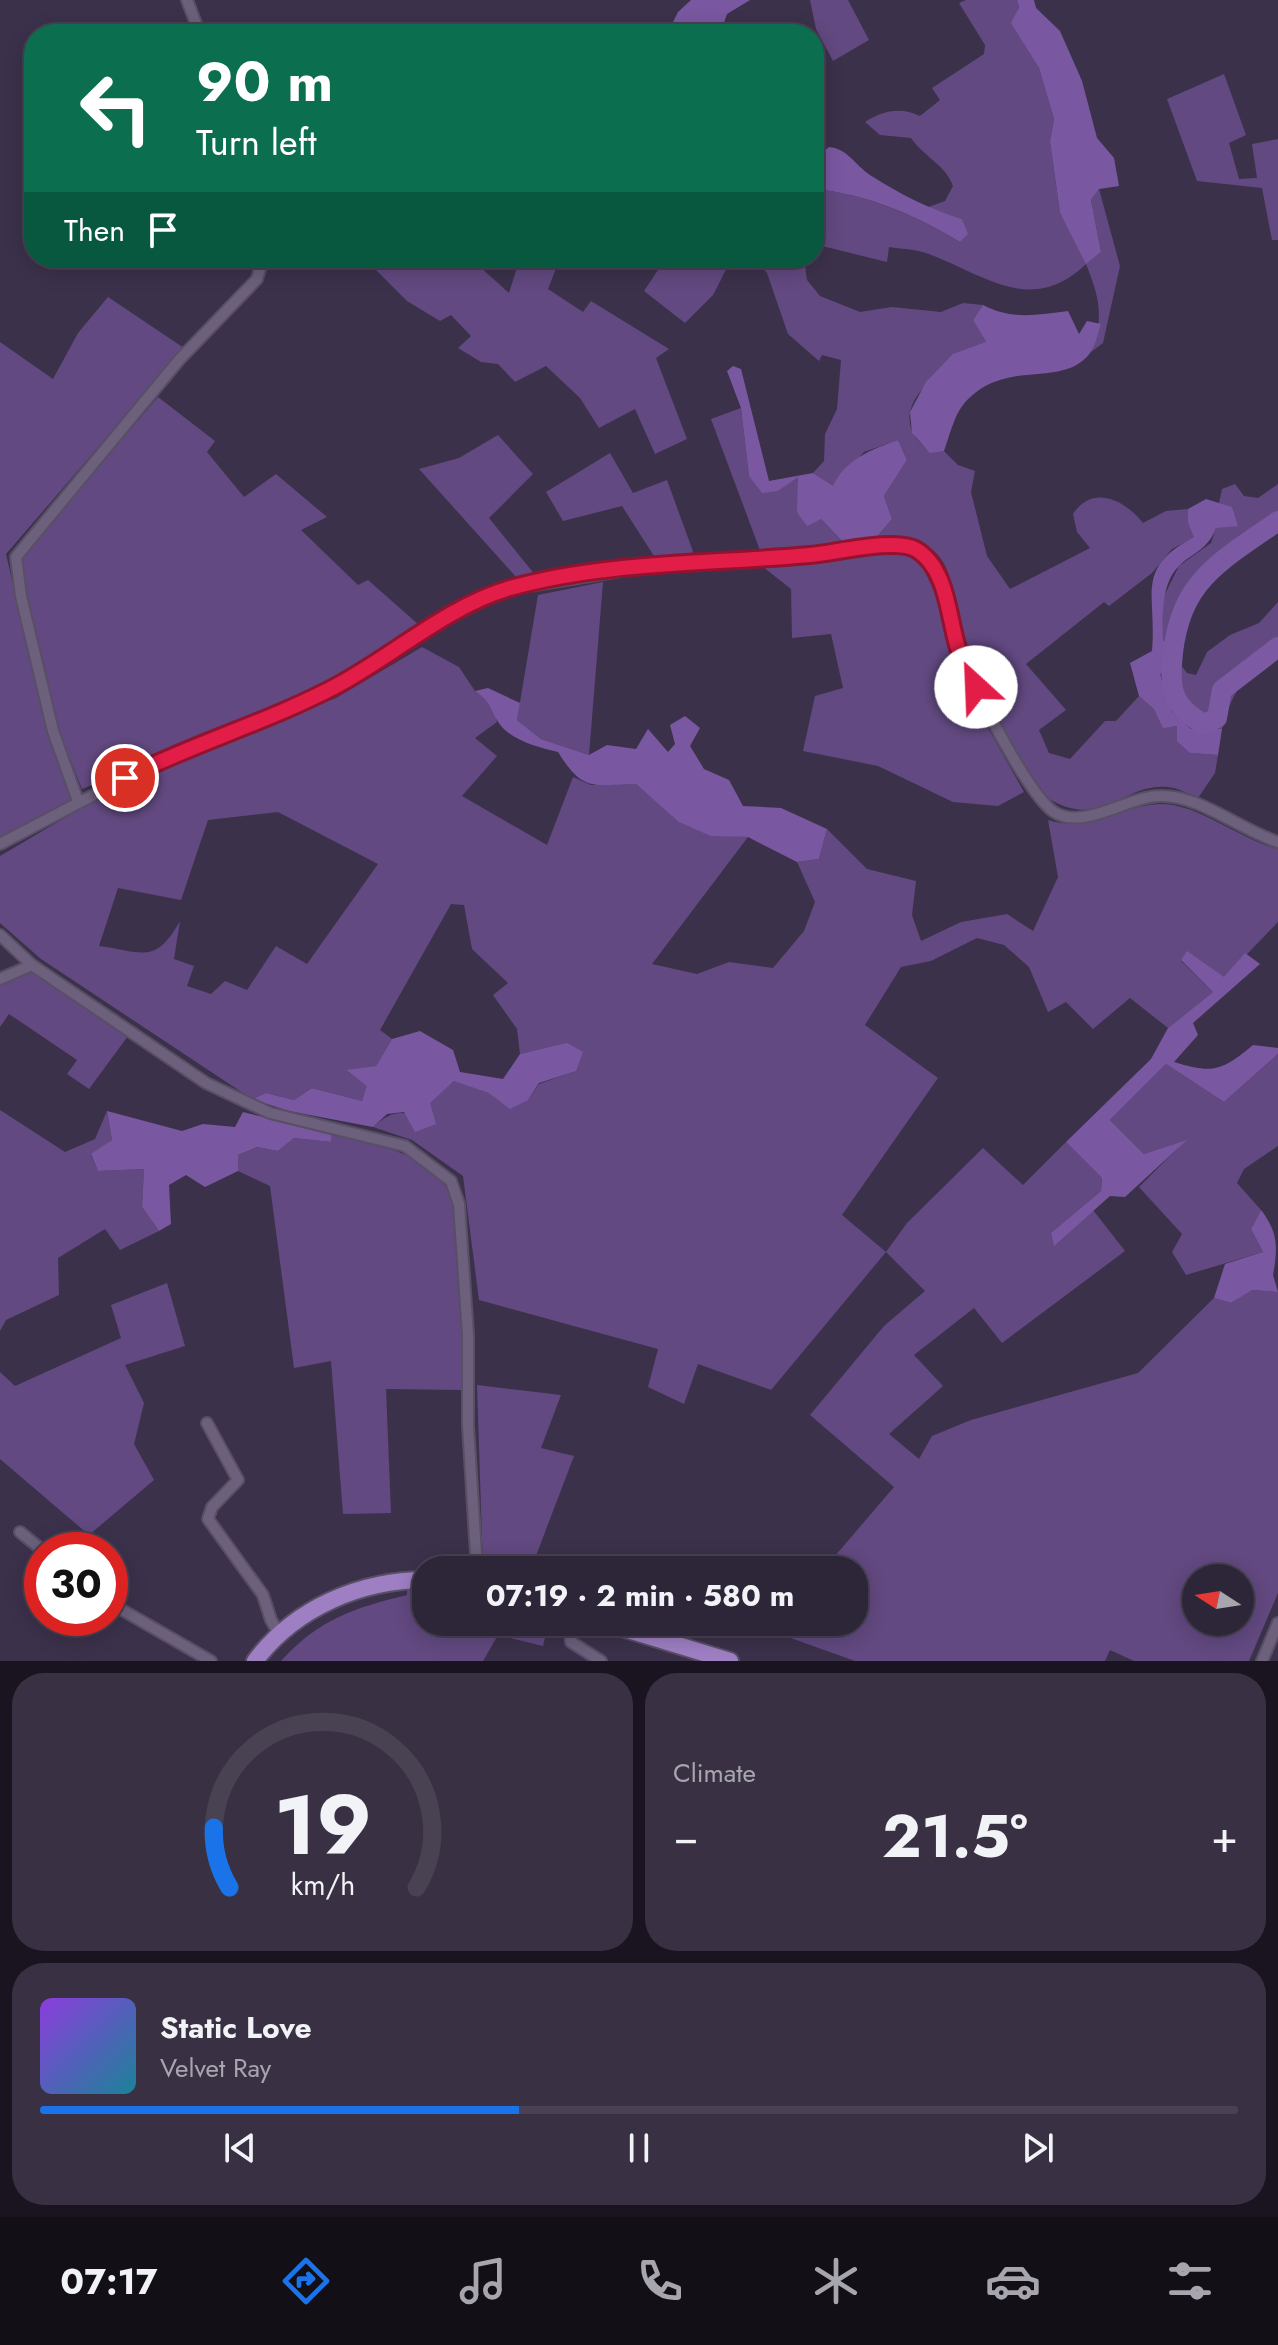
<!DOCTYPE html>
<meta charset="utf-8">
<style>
:root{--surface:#2d2538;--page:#393143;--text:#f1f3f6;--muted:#a7a5ae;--line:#484253;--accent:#1a73e8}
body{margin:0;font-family:Jost,sans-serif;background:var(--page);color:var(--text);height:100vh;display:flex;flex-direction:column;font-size:30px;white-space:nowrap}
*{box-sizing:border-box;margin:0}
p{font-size:26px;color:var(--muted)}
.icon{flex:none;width:44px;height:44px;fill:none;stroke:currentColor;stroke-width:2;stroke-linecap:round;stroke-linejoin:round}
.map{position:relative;height:1661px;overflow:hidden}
.details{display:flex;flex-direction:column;gap:12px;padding:12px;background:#19141f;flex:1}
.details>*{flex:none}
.banner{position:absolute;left:24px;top:24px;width:800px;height:244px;border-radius:32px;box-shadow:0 4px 20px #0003,0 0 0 2px var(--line);background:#0b6e4f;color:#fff;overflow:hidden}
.needle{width:52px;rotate:282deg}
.controls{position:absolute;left:1182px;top:1564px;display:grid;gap:16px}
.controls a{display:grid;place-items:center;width:72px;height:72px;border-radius:50%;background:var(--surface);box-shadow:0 4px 20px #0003,0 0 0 2px var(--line);font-size:40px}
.speed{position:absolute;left:24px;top:1532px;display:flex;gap:16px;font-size:40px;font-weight:700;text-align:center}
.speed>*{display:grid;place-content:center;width:104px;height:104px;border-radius:50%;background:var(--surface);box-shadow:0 4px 20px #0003,0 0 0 2px var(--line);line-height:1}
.speed .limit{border:12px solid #d22;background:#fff;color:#111}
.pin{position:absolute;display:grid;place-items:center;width:68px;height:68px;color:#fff;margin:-34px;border:4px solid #fff;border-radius:50%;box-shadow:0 2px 8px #0007}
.me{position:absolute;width:88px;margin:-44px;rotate:335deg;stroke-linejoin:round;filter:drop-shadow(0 0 6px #0008)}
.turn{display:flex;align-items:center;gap:28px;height:168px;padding:0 40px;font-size:36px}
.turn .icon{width:104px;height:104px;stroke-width:2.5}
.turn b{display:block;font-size:56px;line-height:68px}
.then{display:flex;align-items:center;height:76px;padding:0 40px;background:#0003;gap:16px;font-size:30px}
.big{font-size:60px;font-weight:700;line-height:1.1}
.details .card{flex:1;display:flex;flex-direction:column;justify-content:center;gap:12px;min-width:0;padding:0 28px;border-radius:32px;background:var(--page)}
.details .dial{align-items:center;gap:0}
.dial svg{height:208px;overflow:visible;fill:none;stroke:var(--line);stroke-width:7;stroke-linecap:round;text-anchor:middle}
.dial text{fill:var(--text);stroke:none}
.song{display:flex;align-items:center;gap:24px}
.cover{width:96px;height:96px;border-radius:12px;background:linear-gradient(135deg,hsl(270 70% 55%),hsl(190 70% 35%))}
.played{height:8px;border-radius:4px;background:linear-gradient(90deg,var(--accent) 40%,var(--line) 40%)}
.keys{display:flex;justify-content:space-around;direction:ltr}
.heat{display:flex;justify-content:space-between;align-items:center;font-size:44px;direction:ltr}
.details .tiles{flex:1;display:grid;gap:12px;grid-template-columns:1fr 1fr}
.card:last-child{grid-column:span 2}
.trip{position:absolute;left:412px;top:1556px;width:456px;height:80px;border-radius:32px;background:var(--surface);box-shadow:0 4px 20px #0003,0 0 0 2px var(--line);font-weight:700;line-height:80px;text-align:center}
.menu{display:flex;height:128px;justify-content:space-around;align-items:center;background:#120f16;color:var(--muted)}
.menu .icon{width:56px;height:56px}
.menu .current{color:var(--accent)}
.menu b{font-size:36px;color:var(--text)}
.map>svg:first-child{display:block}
.green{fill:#624981;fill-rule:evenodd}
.forest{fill:#7a58a1}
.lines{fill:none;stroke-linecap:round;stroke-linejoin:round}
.river{stroke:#7b5aa3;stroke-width:20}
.minor-casing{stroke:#584f65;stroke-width:14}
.trunk-casing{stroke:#584f65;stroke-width:20}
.minor{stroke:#6c607d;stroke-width:10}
.trunk{stroke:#9e7fc4;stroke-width:16}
.route-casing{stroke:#92132f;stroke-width:20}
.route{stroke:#e11d48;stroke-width:14}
</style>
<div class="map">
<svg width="1278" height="1661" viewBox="0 0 1278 1661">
<rect width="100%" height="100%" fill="#3c314b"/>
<!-- green -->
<path class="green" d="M810,0h38l21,40 -36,21 -17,-32z
M966,0h51l2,6 -7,17 27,45 15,51 -4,22 10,72 27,50 14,-11 -10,-52 8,-11 21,77 -17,77 -12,9c13,-35 9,-53 -5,-88 -55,53 -102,10 -160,-11 -12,-4 -25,-4 -37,-6l-2,15 -73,-18v-55c53,5 100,26 146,53l7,-8 -5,-15 -36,-11 19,-7 8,-15c-7,-21 -29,-29 -42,-48l-31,-3 -15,-13c18,-12 36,-15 55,-6l20,-16 -8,-12 52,-34 1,-9 -26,-42z
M1224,74l22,61 -17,8 10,36 18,-1 -5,-34 26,-5v101h-6l-10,-52 -65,-7 -30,-82z
M364,258h106l39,35 10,-32 -4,-3h41l3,3 -11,28 35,23 8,-11 78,48 -13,9 31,81 -32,15 -20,-45 -36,19 -19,-30 -34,-32 -31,16 -17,-18 -17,-2 -23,-14 13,-12 -20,-21 -11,6 -33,-20z
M657,258h75l-19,37 -28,28 -41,-32 16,-24z
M754,258h50l3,22 13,16 40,16 32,-5 49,5 22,-9 20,2 -10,15 13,22c-26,17 -92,51 -73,91 3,7 12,14 17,19l14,-1 14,14 17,6 -4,21 16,64 23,33 80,-41 -13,-16 -4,-18c20,-31 53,-13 70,9l23,-12 22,-2v14l7,14 -23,12 -20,24 -43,33 -5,-4 -78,62 40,46 -27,20 10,23 21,6 35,-38h11l23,-25 15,12 9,19 14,-1 13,27 28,2 -3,18 -17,25c-8,-3 -16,-8 -24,-10 -50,-10 -69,46 -128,9 -29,-44 -77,-116 -88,-167 -5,-24 -3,-57 -21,-76 -19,-18 -38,-18 -62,-15l17,-20 -8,-23 23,-36 -9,-20 -34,12 -31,35 -20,-14 11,-12 1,-27 12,-25 4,-49 -19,-5 -3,6 -31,-27 -21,-61z
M108,297l76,51 -178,206 43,182 22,64 -71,37v-495l53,37 25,-46z
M158,397l57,44 -8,11 37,45 32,-23 51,43 -26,13 57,55 10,-5 51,45 -122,75 -215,89 -23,-57 -39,-159 2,-16z
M741,408l8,68 29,15 20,-15 23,43 24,25 -84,9 -50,-134z
M498,435l35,39 -44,44 47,58 -19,2 -98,-109 40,-11z
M610,453l23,40 34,-13 28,77 -41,-1 -32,-50 -59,15 -17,-29z
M1235,484l9,12 14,2 20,-14v43c-52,35 -87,59 -100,124l-15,-11v-42l16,-32 32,-23 5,-15 16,-20 -13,-5 3,-14z
M892,553l17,1 14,13 12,26 18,73 71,126 -26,14 -45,-4 -75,-36 -75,-15 12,-55 28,-8 -12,-54 -39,4 -1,-49 -28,-22z
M603,582l-14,173 -48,-16 -24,-19 21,-125z
M1278,602v53c-35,22 -45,35 -56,74h-31l-19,-16 -12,-39 20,-10 7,9 9,2 11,-23 23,-17 29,-12z
M422,647l37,20 16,24 18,13 4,18 -22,16 22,18 -35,40 85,49 26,-68 18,8 45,-1c42,36 54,51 112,53l-96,127 45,10 32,-12 44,6 31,-37 11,-29 -18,-40 22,-3 8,-30 40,40 49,12 -4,34 9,26 40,-19 46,-8 26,17 25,-54 -10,-57c39,13 76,-16 115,-16 37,1 78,36 115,45v73l-54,56 -37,-26 -6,9 32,31 -45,36 -38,-30 -37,31 -27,-27 -18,10 -19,-45 -25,-22 -27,-7 -46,23 -30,6 -36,58 73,53 -96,137 44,37 21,-29 76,-75 40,37 43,-43 36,36 -1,13 -50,42 3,12 39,-35 32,41 -123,92 -28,-35 -60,47 29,31 -54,48 30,25 13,-23 39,-16 167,-47 76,-75 17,5 20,-13 27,2v301l-29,68h-115l-24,-11 -5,11h-250l-84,-30 8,-9h75v-52h-31l71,-83 -84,-72 74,-89 41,-35 -39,-39 -115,138 -73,-26 -14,40 -36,-17 10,-38 -179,-49 -16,-124 -51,-36 -39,-13c25,-22 34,-14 62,-3l-6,-21 25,-22 74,19 11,-16 36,-13 -8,-27 -47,10 -3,-25 -24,-34 15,-12 -36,-34 -8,-44 -13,-1 -71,126 12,9 -16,27 -29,5 21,15 -6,15 -50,-13 -18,12 -28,-7 -14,6 -211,-140 -41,-36v-67l127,-75 209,-83zM278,812l100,52 -71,100 -31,-18 -29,44 -22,-9 -14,13 -24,-8 7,-20 -20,-7 6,-38c-25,44 -36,31 -81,25l19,-58 63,12 27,-80zM1196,1578h44v44h-44z
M33,969l95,67 -39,53 -22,-15 10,-14 -68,-46 -9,13v-43z
M1278,1054v92l-34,23 -7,14 24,27 -10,19 12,23 -77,23 -14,-23 10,-18 -43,-47 46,-46 -41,13 -34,-34 56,-56 58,38z
M0,1110l65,42 30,-13 12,-28 5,29 -21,15 7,16 46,-2 -2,38 17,24 -39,19 -15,-21 -47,29 1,37 -53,25 -6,11z
M332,1135c46,9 100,18 121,64l13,132 -4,59 -76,-1 5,124 -48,1 -12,-153 -37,7 -24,-182 -32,-15v-16l19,-8 21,4 16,-13 37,4z
M167,1283l18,63 -60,19 19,38 -10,41 20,36 -65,55 -89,-76v-87l15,14 106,-48 -10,-33z
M477,1385l84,10 -20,53 33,8 -40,105 21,9h-72z
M407,1587l19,1v34h123l-6,24 -45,-11 -15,26h-202c38,-42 73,-53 126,-66z"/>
<!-- forest -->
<path class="forest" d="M691,0h59l-23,14 -7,20h-53l11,-22z
M1017,0h17l2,8 24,23 22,50 15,57 17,20 5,28 -20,3 -8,11 10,52 -15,12 -26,-51 -10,-72 4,-22 -15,-51 -28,-45 8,-16z
M829,147c19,2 26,18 41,28 30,19 59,34 92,44l6,15 -8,8c-45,-27 -93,-48 -146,-53v-30z
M983,305c28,15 54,10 85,6l11,23 8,-13 14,3c-3,8 -5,21 -11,29 -27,37 -87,3 -127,52 -9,11 -14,32 -19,46l-14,2 -18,-20 -2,-21 16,-30 27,-28 33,-12 -13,-22z
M733,366l8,3 28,112 44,-8 20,13c13,-27 37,-36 65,-46l9,20 -23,36 8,23 -17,20 -30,5 -24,-25 -14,7 -10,-14 1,-35 -20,14 -16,2 -13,-17 -8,-68 -14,-37z
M1206,499l26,8 6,19 -22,2c-7,19 -19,23 -34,35 -22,19 -19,51 -19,77l15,11 2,13 -20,10 12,38 19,17h31l-4,26 -28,-2 -13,-12v-15l-14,2 -9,-19 -15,-13 -9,-33 22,-12c5,-58 -18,-82 42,-114l-6,-14v-14z
M488,688l32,15 -3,17 24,19 48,16 18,-10 29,4 12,-20 20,23 7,-8 -5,-19 15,-9 15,12 -10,18 14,23 25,11 14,26 38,2 46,21 -8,30 -22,3 -49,-25 -37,-1 -32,-14 -43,-38c-44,1 -53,8 -78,-32 -20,-5 -50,-12 -61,-32 -9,-16 -6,-17 -22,-29z
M1187,951l37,26 21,-24 15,11 -67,59 5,12 -24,27c39,12 48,9 79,-17l25,3v6l-54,48 -58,-38 -56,56 34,34 43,-14 -62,57 -15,-1 -56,50 -3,-13 50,-42 1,-13 -36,-36 85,-83 17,-31 45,-36 -32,-32z
M420,1031l33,19 7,22 43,7 17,-25 47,-11 16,9 -7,19 -37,12 -11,17 -18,9 -21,-16 -35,-12 -24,22 6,21 -21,8 -11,-20 -17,2 -14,13 -84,-16 -37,-12 14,-6 28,7 18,-12 50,13 5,-15 -21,-16 30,-4 16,-27z
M107,1111l75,20 21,-7 32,3 8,-15 89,23 -1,7 -37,-4 -16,13 -21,-4 -19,8v16l-33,16 -19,-12 -17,10 2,39 -12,7 -17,-24 2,-38 -46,2 -7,-17 21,-14z
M1261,1210c17,22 17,37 12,65l5,17 -26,-2 -21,13 -17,-5 11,-34 38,-12 -12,-23z"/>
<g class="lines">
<!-- river -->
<path class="river" d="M1278,521c-61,43 -101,61 -106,143 -2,30 4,45 32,60l13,-6 5,-28 56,-43"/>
<!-- minor casing -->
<g class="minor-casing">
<path id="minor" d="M187,0l13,34
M78,801l-25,-70 -32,-135 -5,-39 163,-197 78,-81 4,-14 -4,-7
M0,844l149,-78 140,-57 49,-24 96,-60 71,-35 164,-27 238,-18c41,16 39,69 52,105 11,31 69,145 95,162 30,19 74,-16 106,-16 40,-1 80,34 118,46
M0,935l32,30 174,118 64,30 135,33 46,35 8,23 9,131v90l9,145
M0,979l32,-14
M207,1423l31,57 -26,27 -4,12 55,76 8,25 8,14
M20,1532l22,18
M110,1603l101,58
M569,1622l2,20 30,19
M1262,1661l16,-38"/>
</g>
<!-- trunk casing -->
<g class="trunk-casing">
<path id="trunk" d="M602,1622l128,39
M255,1661c40,-53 105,-81 171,-81"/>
</g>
<!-- minor -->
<use href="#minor" class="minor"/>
<!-- trunk -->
<use href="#trunk" class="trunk"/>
</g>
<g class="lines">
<!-- route casing -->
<g class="route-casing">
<path id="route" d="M125,778c69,-35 143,-56 211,-92 58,-31 110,-79 174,-98 97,-27 201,-24 300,-33 25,-2 87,-18 107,-5 31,20 31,67 41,98 5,14 12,26 18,39"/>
</g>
<!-- route -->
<use href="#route" class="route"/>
</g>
</svg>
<div class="controls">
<a><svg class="needle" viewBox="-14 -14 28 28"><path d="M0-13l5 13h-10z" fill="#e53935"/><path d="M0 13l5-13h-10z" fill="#a7a5ae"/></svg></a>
</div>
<div class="speed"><div class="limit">30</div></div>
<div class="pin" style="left:125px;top:778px;background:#d93025"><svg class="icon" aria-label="arrive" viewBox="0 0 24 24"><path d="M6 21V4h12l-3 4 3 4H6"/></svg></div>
<svg class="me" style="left:976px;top:687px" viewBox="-20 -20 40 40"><circle r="19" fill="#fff"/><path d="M0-13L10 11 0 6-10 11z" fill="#e11d48"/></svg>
<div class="trip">07:19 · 2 min · 580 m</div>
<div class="banner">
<div class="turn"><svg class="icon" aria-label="left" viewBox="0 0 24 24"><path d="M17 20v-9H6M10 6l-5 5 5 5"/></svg><div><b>90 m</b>Turn left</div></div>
<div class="then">Then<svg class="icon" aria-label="arrive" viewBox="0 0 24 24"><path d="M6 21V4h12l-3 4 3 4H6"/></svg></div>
</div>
</div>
<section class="details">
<div class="tiles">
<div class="card dial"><svg viewBox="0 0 100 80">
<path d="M14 69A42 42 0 1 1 86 69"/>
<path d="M14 69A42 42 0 0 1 8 46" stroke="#1a73e8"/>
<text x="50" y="56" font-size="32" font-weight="700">19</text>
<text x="50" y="72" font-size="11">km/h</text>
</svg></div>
<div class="card"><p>Climate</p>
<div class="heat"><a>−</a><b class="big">21.5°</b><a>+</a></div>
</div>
<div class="card">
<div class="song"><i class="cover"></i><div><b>Static Love</b><p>Velvet Ray</p></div></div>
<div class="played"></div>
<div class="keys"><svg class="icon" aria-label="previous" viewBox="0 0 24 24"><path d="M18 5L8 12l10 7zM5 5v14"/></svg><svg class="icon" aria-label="pause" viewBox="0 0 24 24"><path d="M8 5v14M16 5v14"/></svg><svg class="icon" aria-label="next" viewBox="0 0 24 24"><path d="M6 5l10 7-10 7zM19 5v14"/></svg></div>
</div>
</div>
</section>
<nav class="menu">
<b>07:17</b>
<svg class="icon current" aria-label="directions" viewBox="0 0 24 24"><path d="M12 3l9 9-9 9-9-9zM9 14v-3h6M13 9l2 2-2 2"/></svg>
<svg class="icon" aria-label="music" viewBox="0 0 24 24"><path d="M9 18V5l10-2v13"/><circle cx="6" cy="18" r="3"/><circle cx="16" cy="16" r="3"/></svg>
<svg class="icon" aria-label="phone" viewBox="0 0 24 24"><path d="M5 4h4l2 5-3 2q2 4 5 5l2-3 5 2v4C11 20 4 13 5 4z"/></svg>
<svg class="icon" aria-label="climate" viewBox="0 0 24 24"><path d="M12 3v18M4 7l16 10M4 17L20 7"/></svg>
<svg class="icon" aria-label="car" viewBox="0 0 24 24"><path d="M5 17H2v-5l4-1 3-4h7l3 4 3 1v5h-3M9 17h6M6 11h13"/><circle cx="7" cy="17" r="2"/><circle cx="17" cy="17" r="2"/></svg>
<svg class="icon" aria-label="filters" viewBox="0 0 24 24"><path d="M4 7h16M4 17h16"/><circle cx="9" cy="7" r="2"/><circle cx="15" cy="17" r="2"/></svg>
</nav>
